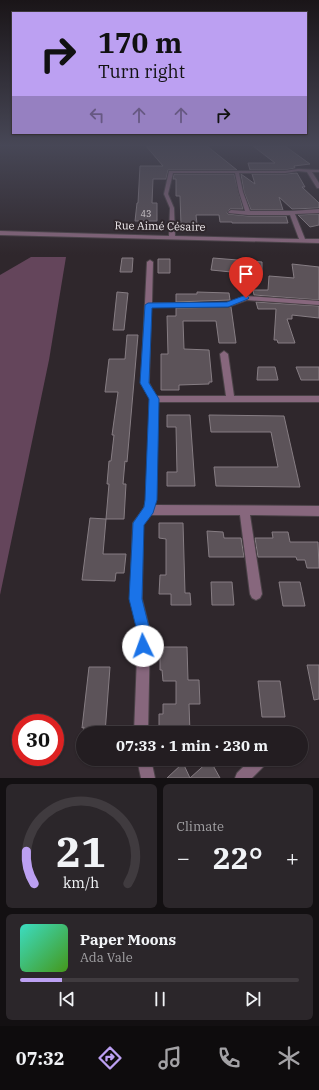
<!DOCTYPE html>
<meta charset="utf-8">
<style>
:root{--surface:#231d21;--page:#2b262a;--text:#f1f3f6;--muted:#a3a2a5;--line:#403b3f;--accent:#bca0f2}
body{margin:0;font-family:"IBM Plex Serif",serif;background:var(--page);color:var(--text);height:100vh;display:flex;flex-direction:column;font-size:15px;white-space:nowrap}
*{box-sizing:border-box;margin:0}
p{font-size:13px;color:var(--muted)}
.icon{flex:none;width:22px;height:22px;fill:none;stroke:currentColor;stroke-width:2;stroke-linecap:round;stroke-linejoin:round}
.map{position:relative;height:778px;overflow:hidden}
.sheet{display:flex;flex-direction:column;gap:6px;padding:6px;background:#131012;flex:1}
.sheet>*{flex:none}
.banner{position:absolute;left:12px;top:12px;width:295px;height:122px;border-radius:0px;box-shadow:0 1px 3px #0004,0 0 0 1px var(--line);background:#bca0f2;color:#111;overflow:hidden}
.speed{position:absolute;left:12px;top:714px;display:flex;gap:8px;font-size:20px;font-weight:700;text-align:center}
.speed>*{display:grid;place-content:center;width:52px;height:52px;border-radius:50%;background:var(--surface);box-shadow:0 1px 3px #0004,0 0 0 1px var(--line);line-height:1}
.speed .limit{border:6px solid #d22;background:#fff;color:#111}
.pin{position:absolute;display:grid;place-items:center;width:34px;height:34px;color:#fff;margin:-41px -17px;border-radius:50% 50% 50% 0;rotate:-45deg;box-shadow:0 0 4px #0007}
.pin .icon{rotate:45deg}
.me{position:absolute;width:44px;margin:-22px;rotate:357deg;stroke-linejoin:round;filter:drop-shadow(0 0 3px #0008)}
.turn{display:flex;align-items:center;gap:14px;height:84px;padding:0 20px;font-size:18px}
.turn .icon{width:52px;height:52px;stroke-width:2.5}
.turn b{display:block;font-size:28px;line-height:34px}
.lanes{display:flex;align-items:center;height:38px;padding:0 20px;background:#0003;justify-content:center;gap:20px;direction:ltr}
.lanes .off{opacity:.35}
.big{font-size:30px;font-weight:700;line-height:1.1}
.sheet .tile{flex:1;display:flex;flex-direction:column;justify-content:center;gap:6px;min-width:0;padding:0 14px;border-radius:6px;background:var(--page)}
.sheet .dial{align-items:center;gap:0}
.dial svg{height:104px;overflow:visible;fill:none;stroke:var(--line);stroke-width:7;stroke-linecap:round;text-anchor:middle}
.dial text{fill:var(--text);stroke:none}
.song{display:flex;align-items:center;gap:12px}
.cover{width:48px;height:48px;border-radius:6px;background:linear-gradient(135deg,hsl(170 70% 55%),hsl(100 70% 35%))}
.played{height:4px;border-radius:2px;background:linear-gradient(90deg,var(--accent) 15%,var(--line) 15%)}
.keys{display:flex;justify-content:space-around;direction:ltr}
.heat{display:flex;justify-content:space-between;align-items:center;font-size:22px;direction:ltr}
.sheet .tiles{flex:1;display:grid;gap:6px;grid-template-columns:1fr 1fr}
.tile:last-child{grid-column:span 2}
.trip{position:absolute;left:76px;top:726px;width:232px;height:40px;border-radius:20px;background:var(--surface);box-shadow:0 1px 3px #0004,0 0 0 1px var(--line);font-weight:700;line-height:40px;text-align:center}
.tabs{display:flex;height:64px;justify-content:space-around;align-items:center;background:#0e0c0d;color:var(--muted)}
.tabs .icon{width:28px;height:28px}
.tabs .on{color:var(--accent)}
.tabs b{font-size:18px;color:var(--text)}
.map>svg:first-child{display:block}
.green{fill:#64455b}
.building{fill:#5c5359;stroke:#867d83}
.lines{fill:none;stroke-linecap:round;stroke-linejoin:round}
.minor-casing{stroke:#4a4247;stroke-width:2}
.minor{fill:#87677d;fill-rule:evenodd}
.route{fill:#1a73e8;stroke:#114b97}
.labels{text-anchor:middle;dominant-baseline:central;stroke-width:4;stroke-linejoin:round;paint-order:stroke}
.far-number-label{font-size:9px;fill:#cbc5c9}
.far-street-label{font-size:11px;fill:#f0ebee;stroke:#2f272c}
</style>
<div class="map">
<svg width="319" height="778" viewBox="0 0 319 778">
<rect width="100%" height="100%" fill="#2f272c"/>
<!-- green -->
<path class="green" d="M31,257h35l-17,103 -49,235v-320z"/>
<!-- building -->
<path class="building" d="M146,146h61l30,24h-69l-2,9h-13l-1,24h5v18h-22l2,-18h1l2,-37h23z
M253,146h32l25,18 -16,2 1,2 -10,2h-35l-2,-7h27z
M297,173l8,14h-3l17,16v5l-27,1 -13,-12 4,13h-32l-7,-18 -3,-18 14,10 -3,-10h33z
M174,174h60l9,35h-13l-3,3 1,2 20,2h38l2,7h-56v-1h-12l-1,-7h-23l1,9 -16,1 -1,-29h-4v-17h-3z
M319,214v11l-9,2 -12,-12z
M122,258h11l-1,14h-12z
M213,258l49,4v13l-51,-5z
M158,259h12v14h-12z
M292,264l27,3v33l-65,-5 -1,-5h15l1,-14 25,2z
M117,292l11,1 -4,37h-11z
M197,292l32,1 1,7 -54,2v-8h21z
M256,302l63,4v12l-27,-3v4h-5l8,24h-17l-1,-3h-3l2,-31h-18z
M231,307l5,36h-17l-3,-22h-33l1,28 25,1 3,32h-3v2l-30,1v5h-18v-36h7l-1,-38h9v-8z
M127,335h11l-11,127 -2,-1 -2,23h3l-2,35h-18l-3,35h23l-2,19h-8l-1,8 -33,-1 8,-62 16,1 3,-35h-2l2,-23h2l3,-26h-2l6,-43h-13l4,-33h16z
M258,367h17l3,13h-21z
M296,367h23v13h-18z
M167,415h23l5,71h-28v-14h10l-1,-45h-9z
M209,415l75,1 16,71 -84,-1 -2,-19h64l-7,-35h-60z
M159,523h24l2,70h5l1,12h-20v-11h-12l1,-19h6v-36l-7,-1z
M207,531l16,1 1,6h17l3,19h-35z
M272,532h16l2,10h28l1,26h-12l-2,-8h-8l-1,-3h-38l-3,-19h18z
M211,582h21l2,23h-22z
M279,582h21l5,24h-22z
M160,647h27l1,33h11l1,24h-11l1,29h-31v-19h4v-10h13v-23h-13l-1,-11h-2z
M307,665h12v34l-5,1z
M89,667h21l-5,66h-22l1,-6 -2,1z
M258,681h22l5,36h-23z
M210,760l10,18h-53l16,-15 7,15z"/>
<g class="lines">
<!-- minor casing -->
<g class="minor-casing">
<path id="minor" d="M298,169l21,1v2h-7l7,11v5h-2l-10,-16 -9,-1 -13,2h-46l4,19 7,19h42l27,-2v4l-24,1 10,25h14v4l-319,-8v-4l169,5 1,-28 -6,-14 5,-23h116zM173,173h62l4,19 6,19 -14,-1 -3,2 1,1 19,2h42l9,24 -124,-3 -1,-28 -6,-14z
M150,260l3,2 -1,41h75l19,-7 73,5v4l-72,-5 -19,7h-77l-2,76 7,13h70l-6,-42 4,-3 4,3 6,42h85v6h-161l-3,103 164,1v10l-69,-1 12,79 -2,4 -4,2 -4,-2 -2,-4 -10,-79h-89l-8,10 -1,74 8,32 -2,102h-14l4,-102 -8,-32 3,-76 11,-15 2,-8 4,-101 -9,-16 6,-121z
M137,759h14l4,19h-14z
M251,759h17l-2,5 -14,14h-17l2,-5z"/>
</g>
<!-- minor -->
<use href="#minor" class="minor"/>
</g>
<!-- sky -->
<linearGradient id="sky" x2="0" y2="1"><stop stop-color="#1a1518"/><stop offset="0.57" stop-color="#474756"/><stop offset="1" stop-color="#474756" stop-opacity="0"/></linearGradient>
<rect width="319" height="255" fill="url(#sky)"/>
<!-- route -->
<path class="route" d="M246,295l3,3 -1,1 -20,8 -76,1 -3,75 10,16 -2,101 -4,13 -9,12 -2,74 8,32v15l-2,4 -5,2 -5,-2 -2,-4 1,-15 -8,-32 4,-76 11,-16 1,-7 4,-101 -9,-16 5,-78 3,-2 79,-1z"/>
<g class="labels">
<!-- far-number labels -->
<g class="far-number-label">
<text x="146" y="213">43</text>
</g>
<!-- far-street labels -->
<g class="far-street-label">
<text transform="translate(160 226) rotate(1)">Rue Aimé Césaire</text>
</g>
</g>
</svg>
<div class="speed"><div class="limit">30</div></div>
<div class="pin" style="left:246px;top:298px;background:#d93025"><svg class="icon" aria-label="arrive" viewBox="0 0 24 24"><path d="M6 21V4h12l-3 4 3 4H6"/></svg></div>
<svg class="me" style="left:143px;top:646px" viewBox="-20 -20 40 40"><circle r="19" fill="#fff"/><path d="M0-13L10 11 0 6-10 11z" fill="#1a73e8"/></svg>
<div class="trip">07:33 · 1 min · 230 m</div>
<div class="banner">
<div class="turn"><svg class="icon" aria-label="right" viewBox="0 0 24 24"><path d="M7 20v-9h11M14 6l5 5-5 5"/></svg><div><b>170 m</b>Turn right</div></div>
<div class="lanes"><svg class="icon off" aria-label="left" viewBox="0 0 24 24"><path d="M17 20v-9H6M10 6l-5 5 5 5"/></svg><svg class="icon off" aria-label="ahead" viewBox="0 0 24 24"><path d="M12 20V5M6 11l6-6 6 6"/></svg><svg class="icon off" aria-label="ahead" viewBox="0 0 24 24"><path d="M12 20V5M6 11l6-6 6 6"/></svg><svg class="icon" aria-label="right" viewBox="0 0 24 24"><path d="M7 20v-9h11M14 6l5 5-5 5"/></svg></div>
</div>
</div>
<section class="sheet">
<div class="tiles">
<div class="tile dial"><svg viewBox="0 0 100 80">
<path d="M14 69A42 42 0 1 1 86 69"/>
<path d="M14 69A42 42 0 0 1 8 44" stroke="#bca0f2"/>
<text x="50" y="56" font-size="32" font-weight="700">21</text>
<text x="50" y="72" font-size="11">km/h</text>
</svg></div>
<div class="tile"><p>Climate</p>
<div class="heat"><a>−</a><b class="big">22°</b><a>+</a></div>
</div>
<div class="tile">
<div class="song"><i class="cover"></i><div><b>Paper Moons</b><p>Ada Vale</p></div></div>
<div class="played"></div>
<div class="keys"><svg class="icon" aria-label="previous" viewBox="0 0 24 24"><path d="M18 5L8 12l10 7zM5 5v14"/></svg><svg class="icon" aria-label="pause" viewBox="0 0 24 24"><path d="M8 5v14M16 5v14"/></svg><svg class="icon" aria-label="next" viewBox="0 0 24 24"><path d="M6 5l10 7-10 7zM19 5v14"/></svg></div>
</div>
</div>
</section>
<nav class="tabs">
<b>07:32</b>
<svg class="icon on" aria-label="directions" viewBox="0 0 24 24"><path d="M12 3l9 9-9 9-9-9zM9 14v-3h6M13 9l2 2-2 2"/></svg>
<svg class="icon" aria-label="music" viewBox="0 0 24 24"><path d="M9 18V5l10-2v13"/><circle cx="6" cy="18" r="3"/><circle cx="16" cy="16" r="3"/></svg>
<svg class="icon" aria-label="phone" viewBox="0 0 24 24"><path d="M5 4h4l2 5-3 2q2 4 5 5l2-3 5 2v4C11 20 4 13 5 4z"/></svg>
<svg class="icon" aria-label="climate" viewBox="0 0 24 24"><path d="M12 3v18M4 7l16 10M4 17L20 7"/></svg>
</nav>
